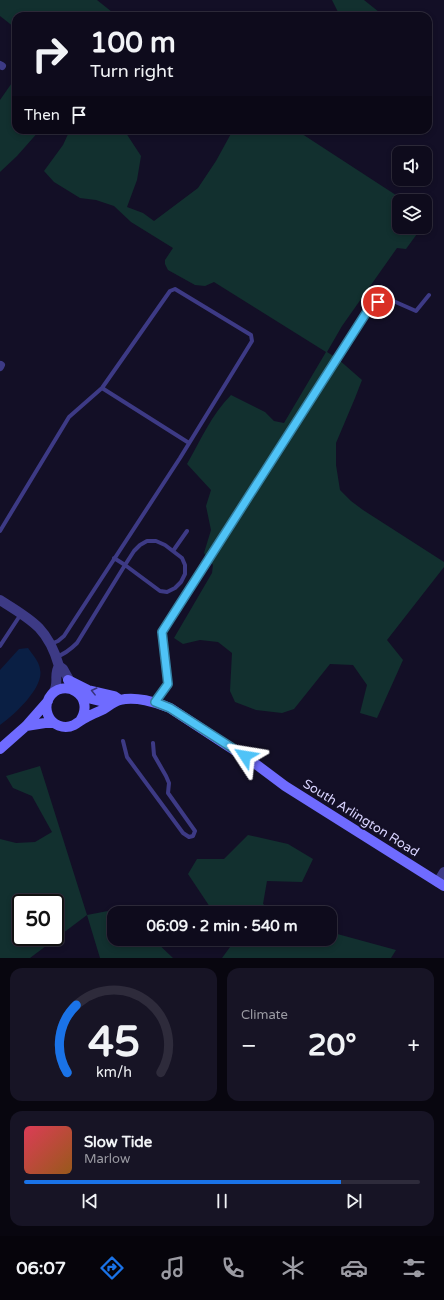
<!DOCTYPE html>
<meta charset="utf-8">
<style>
:root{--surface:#0e0b1c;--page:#171425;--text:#f1f3f6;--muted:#9b9ba3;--line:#2e2b3b;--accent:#1a73e8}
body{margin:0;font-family:"Varela Round",sans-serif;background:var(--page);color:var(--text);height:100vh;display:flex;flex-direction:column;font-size:15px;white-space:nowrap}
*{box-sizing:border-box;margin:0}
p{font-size:13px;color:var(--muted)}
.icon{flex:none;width:22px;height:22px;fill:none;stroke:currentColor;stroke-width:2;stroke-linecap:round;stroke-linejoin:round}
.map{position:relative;height:958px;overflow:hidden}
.side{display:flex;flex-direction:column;gap:10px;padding:10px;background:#08060f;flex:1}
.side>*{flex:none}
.hud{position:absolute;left:12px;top:12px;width:420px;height:122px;border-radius:12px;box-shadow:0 2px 6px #0003,0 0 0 1px var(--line);background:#0e0b1c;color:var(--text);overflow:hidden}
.controls{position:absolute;left:392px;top:146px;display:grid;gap:8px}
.controls a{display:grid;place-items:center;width:40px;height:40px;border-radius:8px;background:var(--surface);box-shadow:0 2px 6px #0003,0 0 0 1px var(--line);font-size:20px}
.speed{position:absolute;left:12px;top:894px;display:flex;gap:8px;font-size:20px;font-weight:700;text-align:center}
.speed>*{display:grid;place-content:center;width:52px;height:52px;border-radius:50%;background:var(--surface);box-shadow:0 2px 6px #0003,0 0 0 1px var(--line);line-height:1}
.speed .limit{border:2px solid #111;border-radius:6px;background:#fff;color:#111}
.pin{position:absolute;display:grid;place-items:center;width:34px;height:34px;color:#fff;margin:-17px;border:2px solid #fff;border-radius:50%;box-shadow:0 1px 4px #0007}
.me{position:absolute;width:44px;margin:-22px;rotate:303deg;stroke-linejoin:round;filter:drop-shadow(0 0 3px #0008)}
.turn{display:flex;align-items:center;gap:14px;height:84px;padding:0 12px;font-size:18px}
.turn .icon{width:52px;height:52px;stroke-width:2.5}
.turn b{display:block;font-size:28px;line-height:34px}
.then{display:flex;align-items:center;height:38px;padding:0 12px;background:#0003;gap:8px;font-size:15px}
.big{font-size:30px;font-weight:700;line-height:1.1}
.side .card{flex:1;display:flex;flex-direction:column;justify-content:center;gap:6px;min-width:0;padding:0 14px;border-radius:12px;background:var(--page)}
.side .dial{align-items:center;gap:0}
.dial svg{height:104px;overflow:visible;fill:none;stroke:var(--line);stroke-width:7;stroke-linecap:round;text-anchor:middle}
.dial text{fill:var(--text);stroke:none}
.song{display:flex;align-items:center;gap:12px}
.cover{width:48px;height:48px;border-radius:6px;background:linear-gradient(135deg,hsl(350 70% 55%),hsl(30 70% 35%))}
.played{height:4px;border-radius:2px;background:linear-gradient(90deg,var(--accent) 80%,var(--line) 80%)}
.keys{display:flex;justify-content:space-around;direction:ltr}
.heat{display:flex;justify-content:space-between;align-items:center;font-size:22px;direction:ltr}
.side .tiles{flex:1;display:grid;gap:10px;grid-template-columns:1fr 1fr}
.card:last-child{grid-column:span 2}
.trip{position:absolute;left:107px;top:906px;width:230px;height:40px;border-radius:12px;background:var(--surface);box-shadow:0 2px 6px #0003,0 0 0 1px var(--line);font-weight:700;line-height:40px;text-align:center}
.tabs{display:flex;height:64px;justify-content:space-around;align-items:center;background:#06040b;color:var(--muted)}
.tabs .icon{width:28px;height:28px}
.tabs .selected{color:var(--accent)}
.tabs b{font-size:18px;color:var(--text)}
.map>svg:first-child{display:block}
.green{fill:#12302f;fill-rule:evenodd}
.water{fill:#0a1f44}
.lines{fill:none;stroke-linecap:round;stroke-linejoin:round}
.service{stroke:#3d3a85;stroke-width:4}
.minor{stroke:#3d3a85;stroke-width:8}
.tertiary{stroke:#3d3a85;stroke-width:10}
.secondary{stroke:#6f6bff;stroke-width:10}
.oneway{stroke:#38347d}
.route-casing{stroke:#337fa1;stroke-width:10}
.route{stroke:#4fc3f7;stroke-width:7}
.labels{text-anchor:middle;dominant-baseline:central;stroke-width:4;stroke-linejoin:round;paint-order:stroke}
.street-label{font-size:13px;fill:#d9d4ff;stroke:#130f26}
</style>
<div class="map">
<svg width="444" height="958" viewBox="0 0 444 958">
<rect width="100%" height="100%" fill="#130f26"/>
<!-- green -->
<path class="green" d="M0,0h97l20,16h-101v10l-2,1 -14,-11z
M332,0h32l20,16h-44z
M16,77v53h24l-23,26 -17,16v-72z
M70,130h54l17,26 -4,24 -10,27 16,6 11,8 44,-33 18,-27 17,-31h63l109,71h-6v26h23l-16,22 -9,-1 -55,78 -15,26 11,7 24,21 -7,18 -19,45v22l4,25 11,11 12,9 81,52v5l-57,73 16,20 -26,58 -17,-5 7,-28 -14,-20 -23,-1 -36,45 -12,4 -26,-3 -21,-8 -5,-11 2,-38 -14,-11 -18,-2 -17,4 -9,-6 38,-65 1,-8 -9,-12 7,-23 -5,-24 5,-16 -24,-26c13,-23 25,-50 44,-69l34,17 9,9 10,2 42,-71 -112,-70 -9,4 -10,-1 -27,-15 -3,-6v-4l8,-12 -42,-26 -17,-16 -18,-6 -16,-2 -26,-16 -10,-11 19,-26z
M40,766l47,149 26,-5 5,3h-4v26h39l20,19h-73l-13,-43 -57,43h-30v-119l16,4 19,-1 17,-10 -20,-36 -19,-8 -7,-12zM21,903h34v34h-34z
M248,835l40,9 25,15 -11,23 -35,-1 -4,23 12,9h-61l-26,-39 9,-15h27z
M330,932l66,18 -5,8h-169l11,-15 -2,-4h99z"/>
<!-- water -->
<path class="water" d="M28,648c4,6 11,13 12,21 5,18 -27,47 -40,56v-55l19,-21z"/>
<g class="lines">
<!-- service -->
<path class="service" d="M102,388l87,55
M0,531l69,-114 33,-29 68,-97 5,-2 76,46 1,6 -72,117 -116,178 -6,5 -7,3
M173,551l14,-20
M0,646l21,-32
M56,657c9,-3 14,-7 21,-14l48,-78 9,-14 6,-6 7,-4h9l9,4 17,13 3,7v9l-4,8 -6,6 -8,4 -7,-1 -35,-26 -11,-7
M155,702l13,-18 -6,-52 206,-322 10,-8 13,-2 25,11 13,-16
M123,741l4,16 56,76 6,4 4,-1 2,-5 -27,-38 1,-10 -3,-7 -12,-21 -1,-12"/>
<!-- minor -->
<path class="minor" d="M0,65l2,1
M0,367l1,-2"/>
<!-- tertiary -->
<path class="tertiary" d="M0,600c32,20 48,28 59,66l4,3 10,18
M53,693c7,-10 0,-18 6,-27
M438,882l6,-10"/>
<!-- secondary -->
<path class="secondary" d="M68,680l20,10 26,6 6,4
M80,695c9,5 20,4 29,9
M80,721c17,-26 -18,-45 -31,-23 -3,5 -3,12 -1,17 4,10 16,15 26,10 4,-2 8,-6 13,-8 5,-3 11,-5 17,-8 5,-3 9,-7 16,-9 15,-4 36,2 50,8l87,57 28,21 159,100
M26,726l19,-3h9
M0,749l26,-23 22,-25"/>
</g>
<!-- one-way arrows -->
<defs><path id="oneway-chevron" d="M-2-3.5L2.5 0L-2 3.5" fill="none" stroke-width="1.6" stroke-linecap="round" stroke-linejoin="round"/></defs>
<use class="oneway" href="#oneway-chevron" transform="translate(94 691) rotate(-166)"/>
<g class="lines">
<!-- route casing -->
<g class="route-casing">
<path id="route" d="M245,756l-75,-48 -15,-6 13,-18 -6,-52 206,-322 10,-8"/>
</g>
<!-- route -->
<use href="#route" class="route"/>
</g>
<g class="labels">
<!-- street labels -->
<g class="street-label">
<text transform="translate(361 818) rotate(32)">South Arlington Road</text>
</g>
</g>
</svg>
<div class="controls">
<a><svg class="icon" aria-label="sound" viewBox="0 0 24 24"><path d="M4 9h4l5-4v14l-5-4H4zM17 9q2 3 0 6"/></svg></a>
<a><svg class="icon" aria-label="layers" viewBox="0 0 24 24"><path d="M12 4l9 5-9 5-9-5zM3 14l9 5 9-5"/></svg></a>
</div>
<div class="speed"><div class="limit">50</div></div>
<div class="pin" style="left:378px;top:302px;background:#d93025"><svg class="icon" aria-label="arrive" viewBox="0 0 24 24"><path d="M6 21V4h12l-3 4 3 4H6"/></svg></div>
<svg class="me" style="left:245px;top:756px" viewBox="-20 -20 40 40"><path d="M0-17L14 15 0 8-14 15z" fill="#4fc3f7" stroke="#fff" stroke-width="4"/></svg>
<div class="trip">06:09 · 2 min · 540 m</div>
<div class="hud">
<div class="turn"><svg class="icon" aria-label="right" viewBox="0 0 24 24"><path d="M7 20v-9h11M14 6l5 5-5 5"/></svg><div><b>100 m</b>Turn right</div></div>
<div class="then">Then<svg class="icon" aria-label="arrive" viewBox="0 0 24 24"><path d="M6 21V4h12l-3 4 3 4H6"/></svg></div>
</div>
</div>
<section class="side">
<div class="tiles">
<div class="card dial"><svg viewBox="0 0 100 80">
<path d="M14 69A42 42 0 1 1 86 69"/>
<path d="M14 69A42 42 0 0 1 21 17" stroke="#1a73e8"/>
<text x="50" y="56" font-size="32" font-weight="700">45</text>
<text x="50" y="72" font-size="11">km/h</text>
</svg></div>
<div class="card"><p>Climate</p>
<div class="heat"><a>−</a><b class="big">20°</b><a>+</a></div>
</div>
<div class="card">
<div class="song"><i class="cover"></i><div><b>Slow Tide</b><p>Marlow</p></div></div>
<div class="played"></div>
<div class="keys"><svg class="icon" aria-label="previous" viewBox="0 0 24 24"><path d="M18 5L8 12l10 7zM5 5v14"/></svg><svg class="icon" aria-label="pause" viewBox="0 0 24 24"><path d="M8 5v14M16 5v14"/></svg><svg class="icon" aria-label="next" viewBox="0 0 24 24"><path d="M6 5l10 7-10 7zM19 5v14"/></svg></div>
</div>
</div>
</section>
<nav class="tabs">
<b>06:07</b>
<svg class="icon selected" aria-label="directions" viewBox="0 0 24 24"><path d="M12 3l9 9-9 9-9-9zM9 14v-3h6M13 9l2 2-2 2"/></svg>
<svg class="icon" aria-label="music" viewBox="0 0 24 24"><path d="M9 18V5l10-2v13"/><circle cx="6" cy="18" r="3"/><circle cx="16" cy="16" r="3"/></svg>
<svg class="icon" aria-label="phone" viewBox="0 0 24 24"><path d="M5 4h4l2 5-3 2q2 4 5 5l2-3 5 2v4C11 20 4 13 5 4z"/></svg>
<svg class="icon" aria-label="climate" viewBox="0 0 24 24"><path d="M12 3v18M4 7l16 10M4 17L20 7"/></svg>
<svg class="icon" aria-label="car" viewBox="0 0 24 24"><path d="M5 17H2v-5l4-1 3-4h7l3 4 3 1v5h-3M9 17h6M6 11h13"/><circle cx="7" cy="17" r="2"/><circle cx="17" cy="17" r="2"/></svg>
<svg class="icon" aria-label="filters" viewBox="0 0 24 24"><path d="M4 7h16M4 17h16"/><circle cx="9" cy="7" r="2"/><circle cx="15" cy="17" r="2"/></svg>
</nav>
